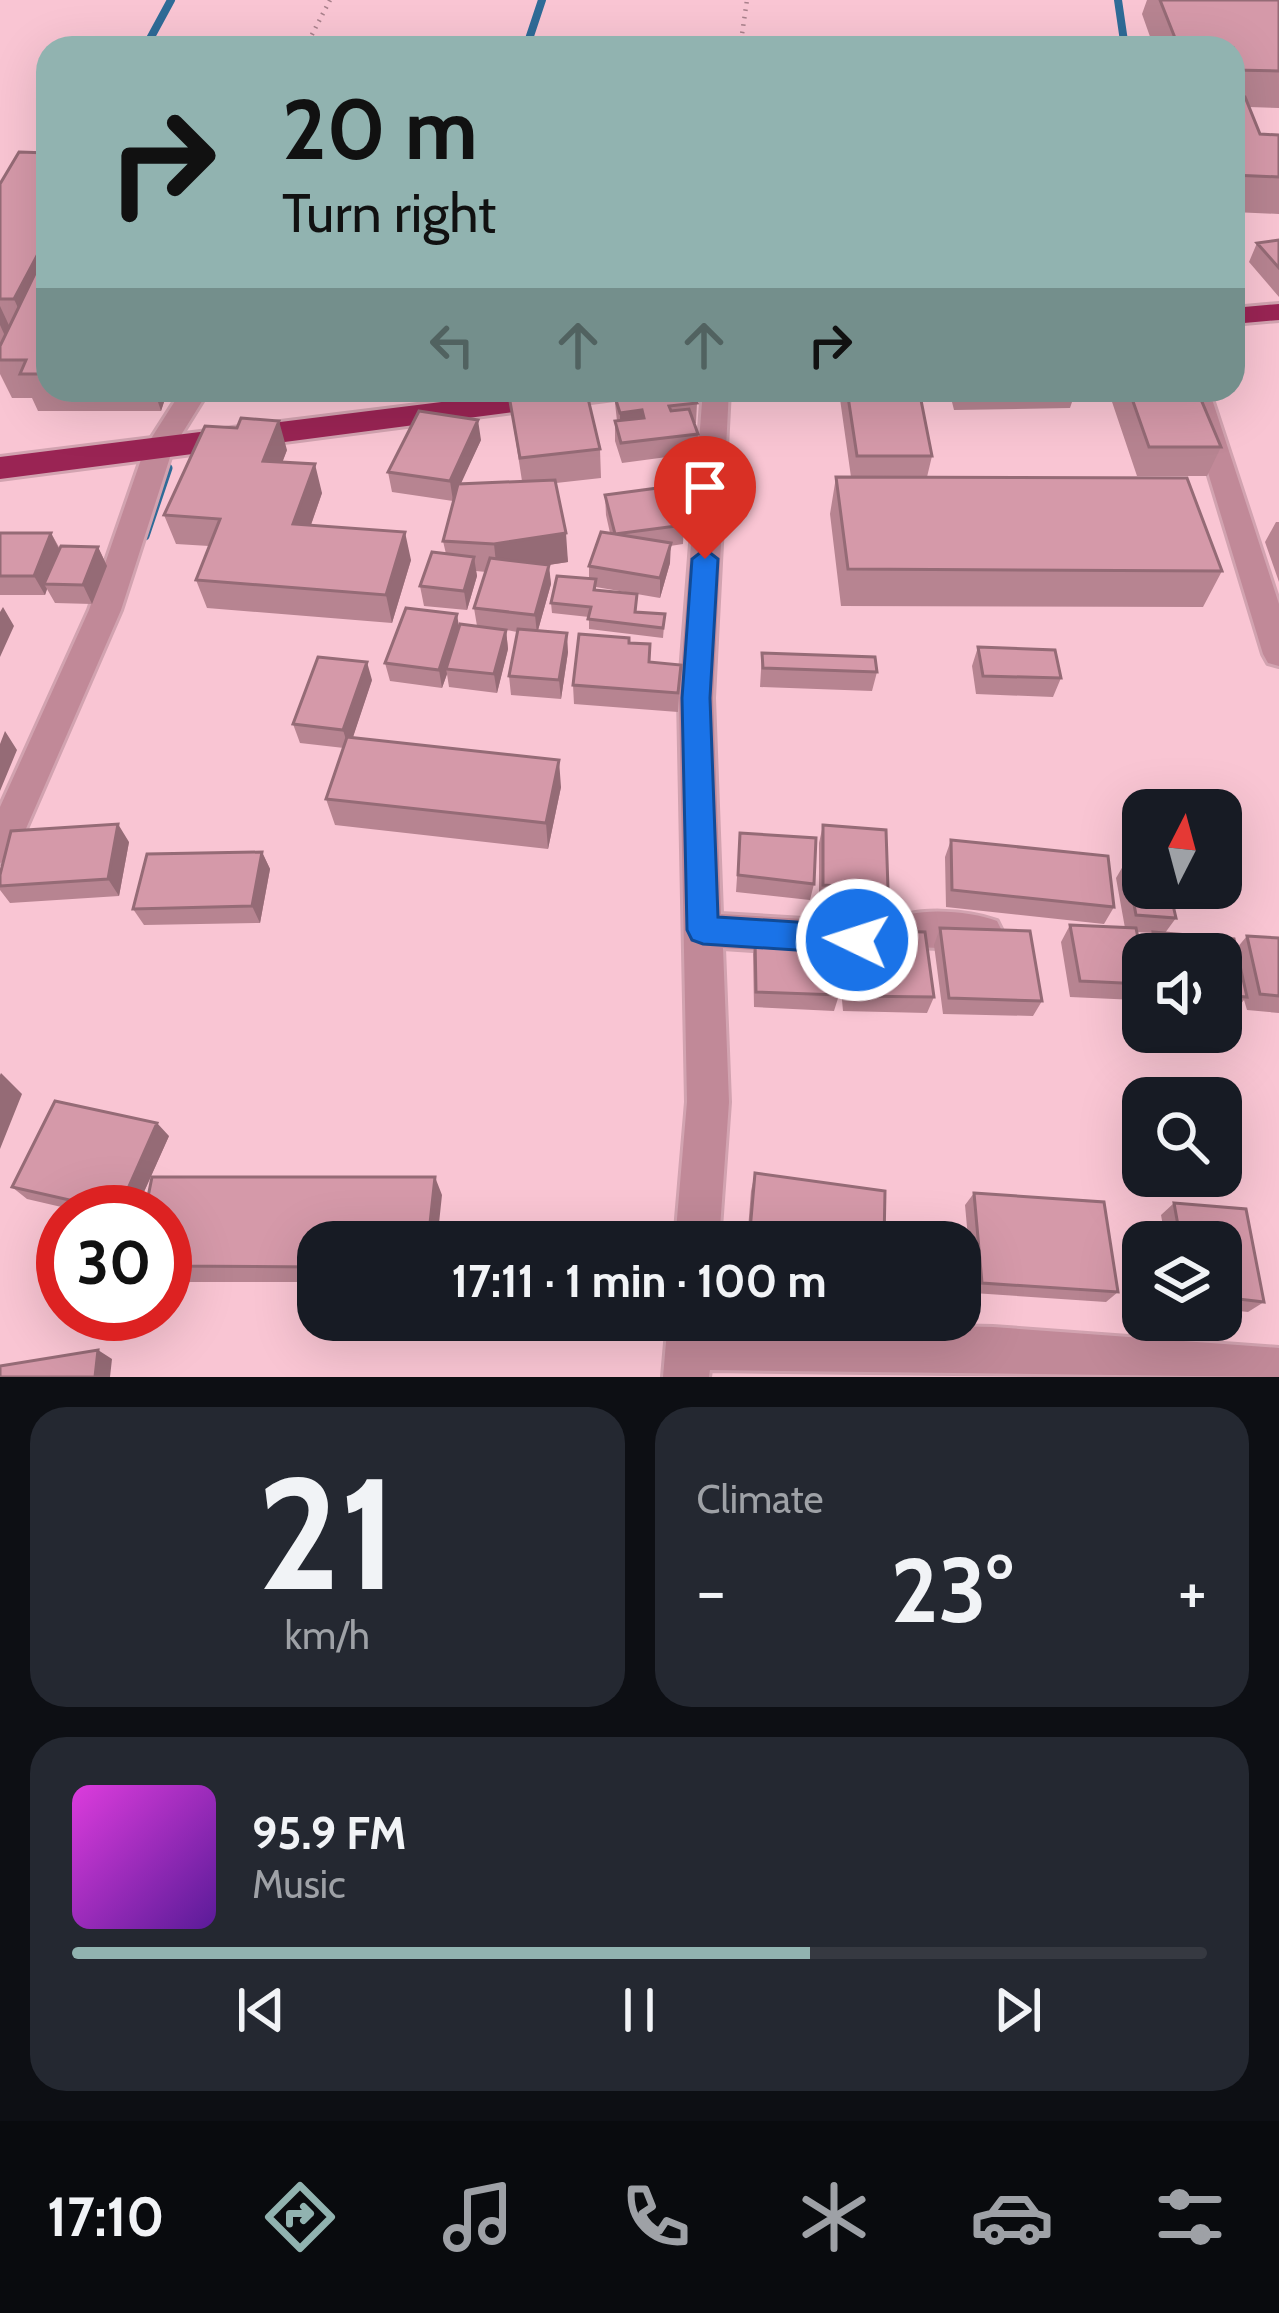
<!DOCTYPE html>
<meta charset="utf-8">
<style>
:root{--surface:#171b24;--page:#242831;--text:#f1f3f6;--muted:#9ea1a6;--line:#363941;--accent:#91b3b0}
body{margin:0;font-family:Cabin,sans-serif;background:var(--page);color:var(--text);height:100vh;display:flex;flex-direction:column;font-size:45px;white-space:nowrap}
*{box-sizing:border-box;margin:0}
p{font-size:39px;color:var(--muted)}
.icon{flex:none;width:66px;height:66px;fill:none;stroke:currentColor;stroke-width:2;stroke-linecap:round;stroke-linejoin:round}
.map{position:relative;height:1377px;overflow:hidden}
.side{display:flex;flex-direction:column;gap:30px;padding:30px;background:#0d0f14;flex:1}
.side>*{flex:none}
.guide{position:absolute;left:36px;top:36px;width:1209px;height:366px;border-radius:36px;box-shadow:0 12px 48px #0002;background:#91b3b0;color:#111;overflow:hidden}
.needle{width:78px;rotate:6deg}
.controls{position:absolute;left:1122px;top:789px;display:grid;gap:24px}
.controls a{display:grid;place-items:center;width:120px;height:120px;border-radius:24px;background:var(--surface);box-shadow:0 12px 48px #0002;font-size:60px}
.speed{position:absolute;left:36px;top:1185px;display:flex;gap:24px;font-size:60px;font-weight:700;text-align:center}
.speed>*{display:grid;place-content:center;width:156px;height:156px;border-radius:50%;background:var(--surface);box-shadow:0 12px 48px #0002;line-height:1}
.speed .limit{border:18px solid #d22;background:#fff;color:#111}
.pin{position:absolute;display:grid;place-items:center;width:102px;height:102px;color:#fff;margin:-123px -51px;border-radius:50% 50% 50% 0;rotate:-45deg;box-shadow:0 0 12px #0007}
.pin .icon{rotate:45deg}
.me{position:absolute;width:132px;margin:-66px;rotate:274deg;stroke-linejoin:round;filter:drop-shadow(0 0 9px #0008)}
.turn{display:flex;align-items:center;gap:42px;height:252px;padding:0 48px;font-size:54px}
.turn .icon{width:156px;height:156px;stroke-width:2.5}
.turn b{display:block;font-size:84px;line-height:102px}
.lanes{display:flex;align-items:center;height:114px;padding:0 48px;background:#0003;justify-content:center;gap:60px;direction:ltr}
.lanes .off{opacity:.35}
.big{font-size:90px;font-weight:800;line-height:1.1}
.side .widget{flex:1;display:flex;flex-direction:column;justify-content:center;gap:18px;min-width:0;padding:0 42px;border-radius:36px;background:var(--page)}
.side .dial{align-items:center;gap:0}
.dial b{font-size:156px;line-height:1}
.song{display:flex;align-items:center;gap:36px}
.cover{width:144px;height:144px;border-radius:18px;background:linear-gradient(135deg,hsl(300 70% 55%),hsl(270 70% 35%))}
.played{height:12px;border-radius:6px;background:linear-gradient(90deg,var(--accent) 65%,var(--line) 65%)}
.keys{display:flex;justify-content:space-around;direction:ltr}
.heat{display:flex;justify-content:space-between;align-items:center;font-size:66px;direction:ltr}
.side .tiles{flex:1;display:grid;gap:30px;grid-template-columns:1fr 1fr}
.widget:last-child{grid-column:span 2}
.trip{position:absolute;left:297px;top:1221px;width:684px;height:120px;border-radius:36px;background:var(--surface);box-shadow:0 12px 48px #0002;font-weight:800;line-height:120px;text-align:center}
.dock{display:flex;height:192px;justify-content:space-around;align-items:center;background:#090b0e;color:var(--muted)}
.dock .icon{width:84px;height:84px}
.dock .current{color:var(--accent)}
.dock b{font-size:54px;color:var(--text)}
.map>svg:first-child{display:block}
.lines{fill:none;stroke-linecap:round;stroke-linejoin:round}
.stream-far1{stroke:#2f6b97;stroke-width:8}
.stream{stroke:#2f6b97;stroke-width:9}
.street-casing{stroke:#d2a3b0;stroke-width:6}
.highway-casing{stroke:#d2a3b0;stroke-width:6}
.path{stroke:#a8808b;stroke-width:4.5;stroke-dasharray:1.5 6;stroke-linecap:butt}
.street{fill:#c18998;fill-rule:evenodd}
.highway{fill:#9a2454;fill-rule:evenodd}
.wall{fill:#b78491}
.shaded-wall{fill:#956b76}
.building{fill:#d599a9;stroke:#956b76;stroke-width:3}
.route{fill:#1a73e8;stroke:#114b97;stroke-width:3}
</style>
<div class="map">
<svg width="1279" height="1377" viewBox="0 0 1279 1377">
<rect width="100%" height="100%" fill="#f9c5d3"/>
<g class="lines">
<!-- stream-far1 -->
<path class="stream-far1" d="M1118,0l7,48
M145,48l26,-48
M526,48l16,-48"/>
<!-- stream -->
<path class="stream" d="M145,536l23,-68"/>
<!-- street casing -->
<g class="street-casing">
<path id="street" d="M182,390h27l-36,58 -52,162 -103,237 -5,11 -13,5v-56l89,-197 56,-162z
M703,390h26l-16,308 8,216 167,10c23,-19 82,-13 109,-3l6,12 -6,12 -13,5 -68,-3 -21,12 -172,-11 6,154 -10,140h-44l12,-140 -8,-404z
M1183,390h26l70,214v62l-11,-3 -5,-9z
M668,1320l325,7 286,21v29l-569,-7 -1,7h-46z"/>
</g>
<!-- highway casing -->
<g class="highway-casing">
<path id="highway" d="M1279,304v16l-46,4v-16z
M538,390h91l-15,9 -614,80v-22z"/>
</g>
<!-- path -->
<path class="path" d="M305,48l25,-48
M740,48l7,-48"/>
<!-- street -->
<use href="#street" class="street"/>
<!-- highway -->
<use href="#highway" class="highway"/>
</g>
<!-- wall -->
<path class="wall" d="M1147,0h132v108l-30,-1 11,27 19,1v79l-46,-2v-164h-79l-12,-34z
M48,153v237h120l-7,21h-123l-6,-13h-20l-12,-24v-190z
M1279,240v57l-30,-35 8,-19z
M508,390l92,59 1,29 -45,5 12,79 -20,3 3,19 -13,46 30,22 -7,47 -50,-4 -2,-19 8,-44 -11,-2 2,19 -11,44 -48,-6 -2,-13 -5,14 -52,-7 -5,-18 74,-37h18l-3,-18 12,-36 -10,-1 1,5 -10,34 -43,-4 -4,-20 26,-32 -3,-13 12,-45 -2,5 -61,-9 -4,-20 93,-32 -21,44 62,-3z
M841,390h78l13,66 -5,21 295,94 -19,36 -362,-1 -11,-92 6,-37h15l-11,-78z
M949,390h127l-6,18 -116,2z
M1108,390h89l24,57 -14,29h-70z
M614,394l83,9 -1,20h-2l4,11 -1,19 -75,10 -7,-22v-20h2z
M287,450l-5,12 40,31 -11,32 100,35 -19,63 -185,-15 -11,-28 13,-34 -33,-2 -12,-29z
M605,495l79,30 -1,19 -13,2v17l-10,35 -64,-11v3l41,4 -1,18 29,2 -2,24 -74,-9v-12l-37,-4 -1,-10 38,-24v-13l21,-33 -4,-18z
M1276,522h3v60l-14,-40z
M0,533h51l9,16 38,-2 9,19 -15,38 -37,-1 -8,-14 -2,6h-45z
M629,643l21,1v18l31,3 -3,47 -104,-8 -1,-19z
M978,647l83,31 -8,19 -77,-3 -4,-28z
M762,653l115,19 -5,19 -112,-4z
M372,680l-19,57 208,50 -13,62 -213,-24 -9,-26 18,-51 -44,-5 -7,-19z
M823,825l65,64 -5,17 -64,-5v-58z
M740,833l74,51 -4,16 -74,-8z
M951,840l163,67 -10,17 -158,-17 -1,-50z
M129,842l-10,54 -109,7 -10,-13v-15z
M262,852l8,17 -10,54 -116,2 -11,-16z
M1126,861l50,57 -11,15 71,16 11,-13 32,2v75l-32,-3 -3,-10 -11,13 -12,-1v-58h-78v3l-1,-8 10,-16 -15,-1 6,31v27l-7,10 -66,-3 -9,-55 9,-17 55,3 -9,-50z
M940,928l102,73 -9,15 -90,-2 -9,-69z
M842,930l92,67 -7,16 -84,-2 -6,-65z
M755,938l84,57 -5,16 -80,-4 -1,-53z
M169,1136l-34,76h-52l-56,-13 -15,-12z
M755,1173l129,69h-137l4,-51z
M974,1193l144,99 -12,10 -133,-9 -8,-88z
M442,1195l-124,47v40h-153v-70z
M1174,1203l72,6 18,93 -16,10 -27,-3v-67h-55l-5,-27z"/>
<!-- shaded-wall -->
<path class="shaded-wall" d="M48,235v67l-17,35 -17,-38z
M0,306l14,30 -5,9 -9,-20z
M154,390h14l-7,21z
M316,390h31l-30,4z
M642,410v20l-22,3v-20z
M478,420l3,20 -28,61 -3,-20z
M279,421l8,29 -15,40 -9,-29z
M315,464l7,29 -21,60 -8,-29z
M405,532l6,28 -19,63 -6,-28z
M51,533l10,20 -17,31 3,5 -2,6 -11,-19z
M566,533l2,29 -71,11 -3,-29z
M671,543l-1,20 -10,35v-20z
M98,547l9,19 -15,38 -9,-19z
M474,557l3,19 -10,34 -3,-19z
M549,565l2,19 -14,50 -2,-19z
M3,607l11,19 -14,31v-45z
M457,614l3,19 -14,36 1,5 -5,14 -3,-18z
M506,630l2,19 -11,44 -3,-19z
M567,633l1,19 -7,47 -2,-19z
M367,662l5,18 -23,69 -6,-19z
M5,731l12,19 -17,41v-47z
M559,760l2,27 -13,62 -2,-26z
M118,824l11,18 -10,54 -11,-17z
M262,852l8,17 -10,54 -8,-17z
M1,1073l21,21 -22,55v-74z
M157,1123l12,13 -34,76h-16z
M435,1177l7,18 -5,47h-9z
M98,1350l14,9 -2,18h-15z"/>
<!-- building -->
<path class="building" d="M1160,0h119v71l-46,-1v-22h-54z
M1233,96l12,1 15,37 19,1v42l-46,-2z
M19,152l29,1v82l-34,64h-14v-115z
M1279,240v28l-22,-25z
M42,259h6v115h-28l6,-14h-26v-14z
M508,390h78l14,59 -80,9z
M642,390h50l5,13 -28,3 2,5 18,-2 9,25 -77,9 -6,-22 29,-3 -2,-8 -22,3 -6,-19z
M847,390h72l13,66h-75z
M1129,390h68l24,57h-72z
M419,411l59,9 -28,61 -62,-9z
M241,418l38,3 -16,40 52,3 -22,60 112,8 -19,63 -190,-15 24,-61 -56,-4 41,-89 32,2z
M836,477l351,1 35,93 -374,-2z
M555,480l11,53 -72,11 -51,-3 15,-57z
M673,486l11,39 -69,9 56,9 -11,35 -71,-12 12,-34 14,2 -10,-39z
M0,533h51l-17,43h-34z
M61,546l37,1 -15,38 -39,-1z
M432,552l42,5 -10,34 -44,-5z
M490,558l59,7 -14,50 -61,-7z
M557,576l39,3 -2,11 43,4 -2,18 30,2 -2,14 -75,-9 3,-12 -40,-4z
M406,608l51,6 -18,56 -54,-7z
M460,624l46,6 -12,44 -48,-5z
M518,629l49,4 -8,47 -50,-4z
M579,634l50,4v5l21,1 -1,18 32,3 -3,28 -105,-8z
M978,647l77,3 6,28 -78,-2z
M762,653l113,4 2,15 -114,-4z
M318,657l49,5 -24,68 -50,-6z
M347,737l212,23 -13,63 -220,-24z
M118,824l-10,55 -108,7v-11l11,-44z
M823,825l63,5 2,59 -65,-4z
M740,833l76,5 -2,46 -76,-9z
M951,840l157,16 6,51 -162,-17z
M262,852l-10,54 -119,3 14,-55z
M1126,861h17v27h26l7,30 -40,-3z
M1070,925l66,3 7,35v21l-63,-3z
M940,928l90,3 12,70 -93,-3z
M842,930l83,2 9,65 -86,-1z
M1153,932l81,7 13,58 -26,-2v-41h-65z
M1247,936l32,2v58l-19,-2z
M755,938l80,4 4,53 -83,-3z
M55,1101l102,22 -39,88 -106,-24z
M755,1173l130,18 -1,51h-135z
M152,1177h283l-7,65h-110v25l-153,-1v-54h-20z
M974,1193l130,9 14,90 -136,-9z
M1174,1203l72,6 18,93 -43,-5v-55h-40z
M98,1350l-3,27h-95v-11z"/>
<!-- route -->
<path class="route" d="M705,549l13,10 -8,139 8,219 139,9 11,4 5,10 -5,10 -11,4 -154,-10 -11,-4 -5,-10 -5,-232 10,-139z"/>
</svg>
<div class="controls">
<a><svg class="needle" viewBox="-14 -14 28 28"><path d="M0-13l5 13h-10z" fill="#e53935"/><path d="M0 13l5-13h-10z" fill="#9ea1a6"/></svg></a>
<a><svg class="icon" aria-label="sound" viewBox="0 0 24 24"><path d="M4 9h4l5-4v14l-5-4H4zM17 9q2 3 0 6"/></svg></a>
<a><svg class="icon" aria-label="search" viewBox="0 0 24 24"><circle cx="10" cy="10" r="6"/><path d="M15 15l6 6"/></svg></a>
<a><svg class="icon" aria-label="layers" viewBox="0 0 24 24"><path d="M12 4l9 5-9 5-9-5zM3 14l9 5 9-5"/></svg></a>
</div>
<div class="speed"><div class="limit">30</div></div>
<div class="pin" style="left:705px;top:559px;background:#d93025"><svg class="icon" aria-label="arrive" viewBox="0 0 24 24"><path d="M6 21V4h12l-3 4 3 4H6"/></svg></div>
<svg class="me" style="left:857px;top:940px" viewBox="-20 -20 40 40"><circle r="17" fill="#1a73e8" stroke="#fff" stroke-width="3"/><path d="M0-11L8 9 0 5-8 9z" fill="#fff"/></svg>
<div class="trip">17:11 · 1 min · 100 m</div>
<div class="guide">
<div class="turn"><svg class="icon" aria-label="right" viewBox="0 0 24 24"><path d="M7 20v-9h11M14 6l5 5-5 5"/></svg><div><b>20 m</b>Turn right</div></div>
<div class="lanes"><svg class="icon off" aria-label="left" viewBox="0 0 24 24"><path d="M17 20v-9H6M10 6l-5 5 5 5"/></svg><svg class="icon off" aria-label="ahead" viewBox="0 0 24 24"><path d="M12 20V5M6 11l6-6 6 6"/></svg><svg class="icon off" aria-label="ahead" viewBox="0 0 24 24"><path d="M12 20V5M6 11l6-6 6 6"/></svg><svg class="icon" aria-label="right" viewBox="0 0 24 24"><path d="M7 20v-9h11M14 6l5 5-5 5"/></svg></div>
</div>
</div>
<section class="side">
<div class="tiles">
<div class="widget dial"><b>21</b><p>km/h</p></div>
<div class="widget"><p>Climate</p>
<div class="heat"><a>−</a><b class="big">23°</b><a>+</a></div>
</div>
<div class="widget">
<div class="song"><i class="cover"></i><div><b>95.9 FM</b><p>Music</p></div></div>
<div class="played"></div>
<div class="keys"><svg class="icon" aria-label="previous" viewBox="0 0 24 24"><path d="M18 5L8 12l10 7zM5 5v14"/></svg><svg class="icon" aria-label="pause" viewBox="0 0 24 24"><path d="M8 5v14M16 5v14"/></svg><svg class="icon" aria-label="next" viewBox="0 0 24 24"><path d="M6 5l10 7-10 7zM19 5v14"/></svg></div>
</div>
</div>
</section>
<nav class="dock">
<b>17:10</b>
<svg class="icon current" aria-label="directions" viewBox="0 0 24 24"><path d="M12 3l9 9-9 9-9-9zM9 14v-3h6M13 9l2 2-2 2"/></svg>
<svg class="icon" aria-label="music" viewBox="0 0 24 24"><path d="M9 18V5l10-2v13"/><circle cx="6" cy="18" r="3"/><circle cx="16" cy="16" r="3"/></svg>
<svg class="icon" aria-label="phone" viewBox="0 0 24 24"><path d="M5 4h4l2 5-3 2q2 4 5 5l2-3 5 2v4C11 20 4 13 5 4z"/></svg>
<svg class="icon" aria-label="climate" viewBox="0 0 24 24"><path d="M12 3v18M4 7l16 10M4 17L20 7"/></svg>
<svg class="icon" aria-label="car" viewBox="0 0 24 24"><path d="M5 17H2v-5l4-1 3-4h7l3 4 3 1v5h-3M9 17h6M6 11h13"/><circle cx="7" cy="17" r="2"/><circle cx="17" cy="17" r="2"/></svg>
<svg class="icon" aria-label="filters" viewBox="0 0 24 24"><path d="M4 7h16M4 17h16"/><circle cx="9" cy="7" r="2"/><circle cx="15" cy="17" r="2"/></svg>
</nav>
